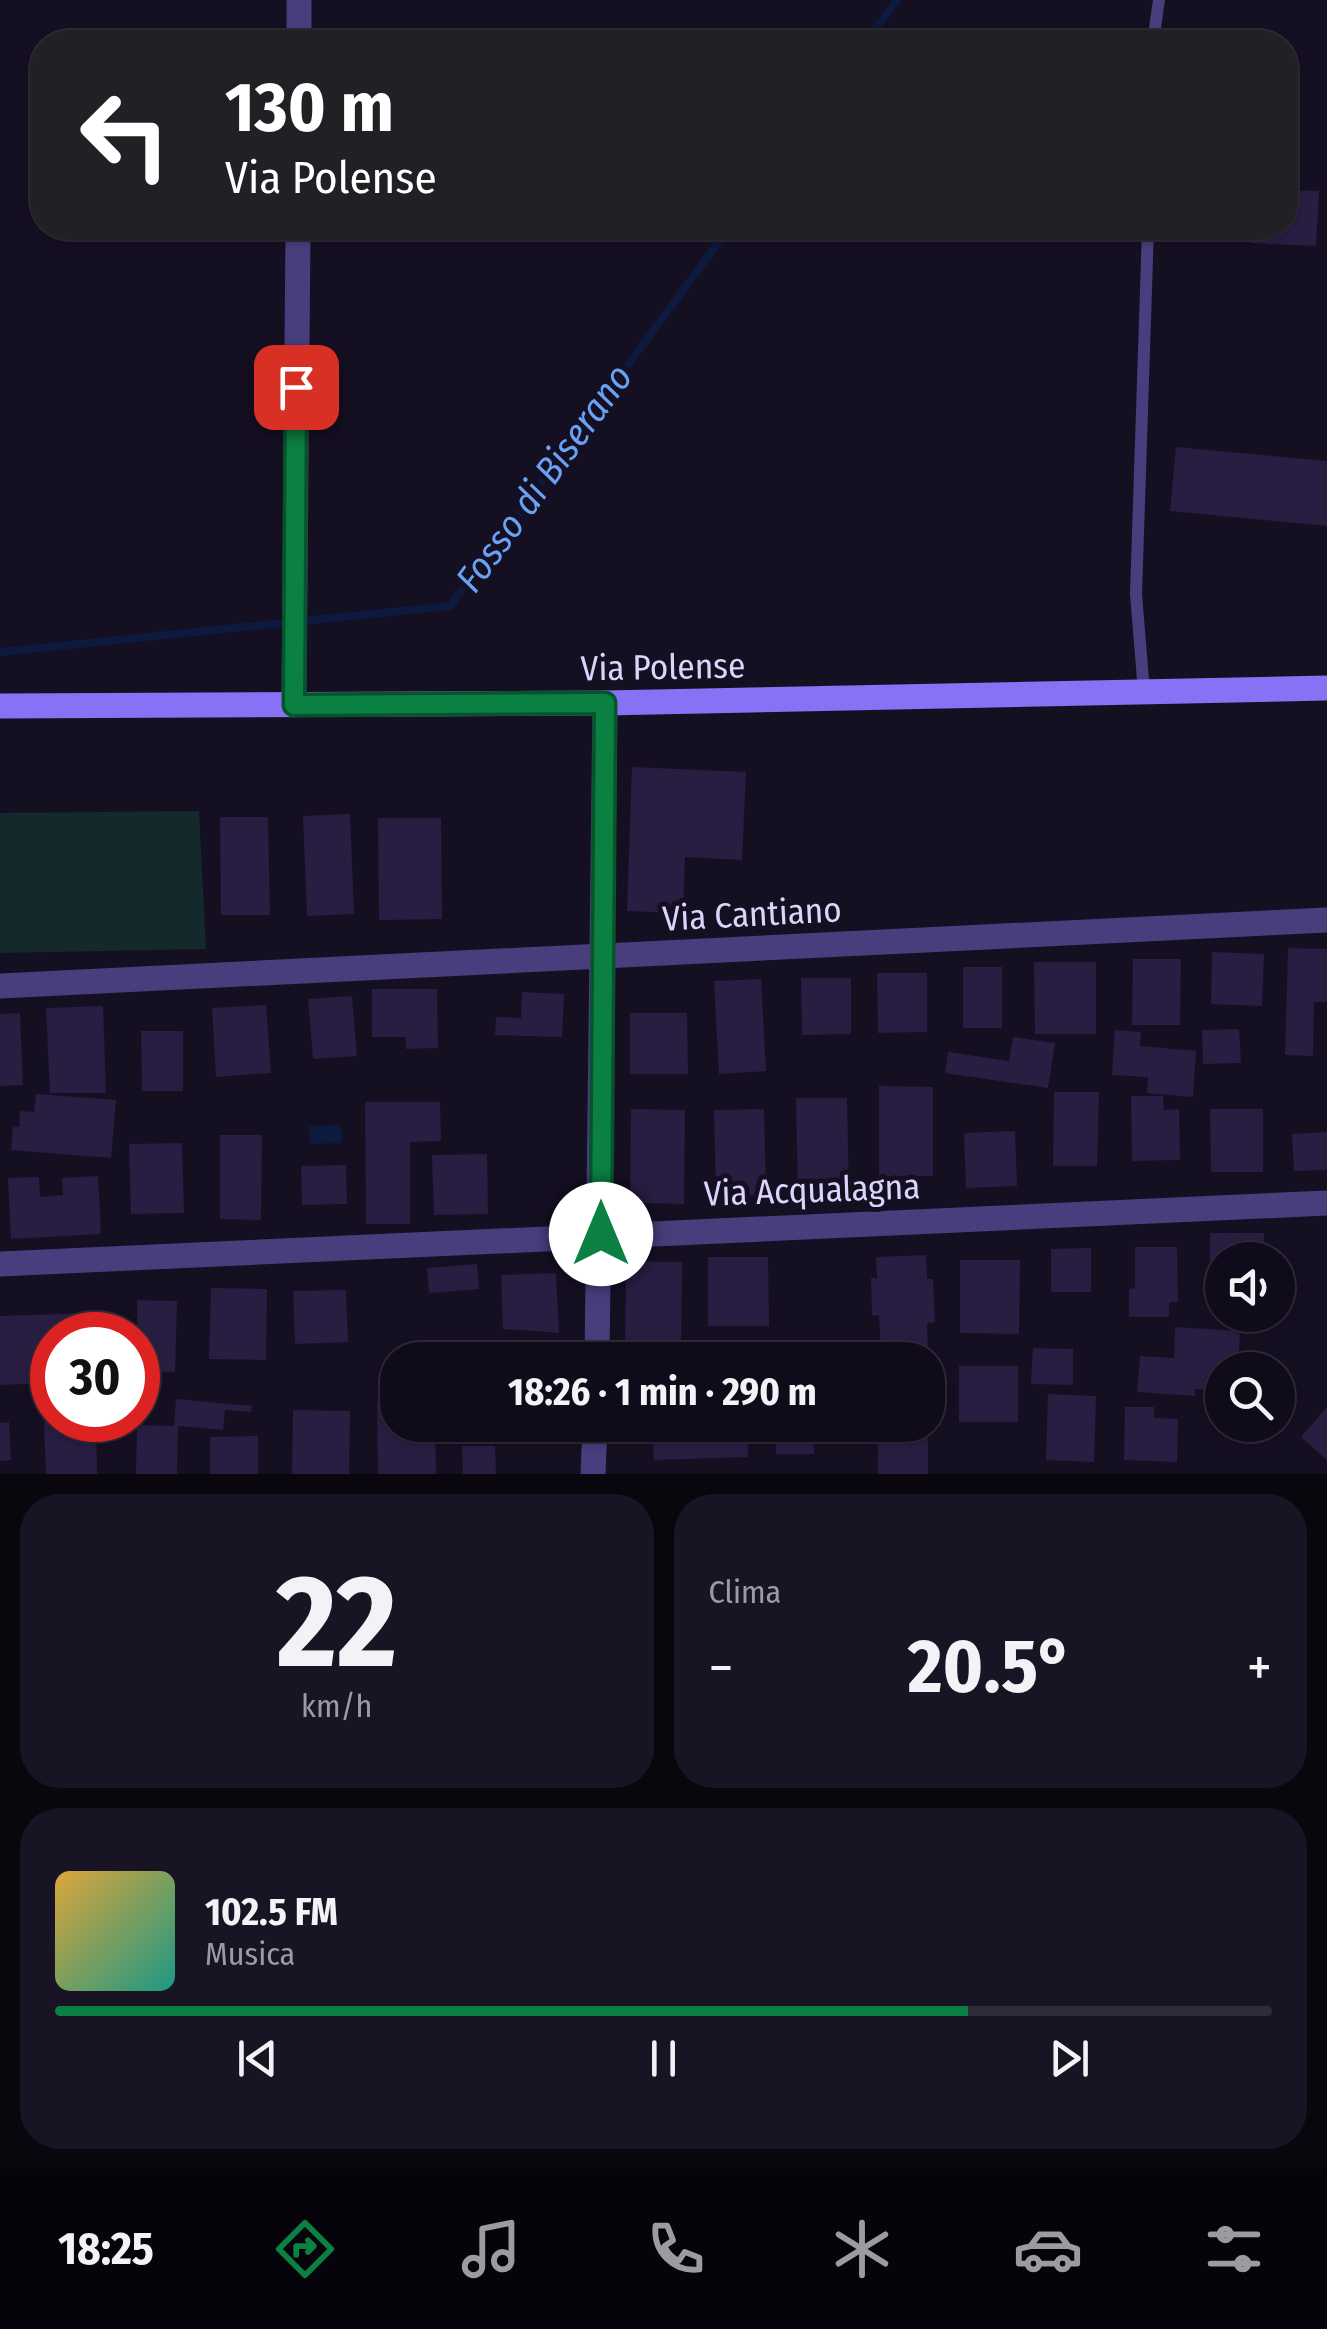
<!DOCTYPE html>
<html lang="it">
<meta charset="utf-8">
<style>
:root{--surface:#100b1a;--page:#191423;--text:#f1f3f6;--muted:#9c9ba2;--line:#302b39;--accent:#0b8043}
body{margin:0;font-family:"Fira Sans Condensed",sans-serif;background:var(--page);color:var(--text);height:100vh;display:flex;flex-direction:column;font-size:38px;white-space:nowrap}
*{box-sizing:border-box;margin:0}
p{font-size:32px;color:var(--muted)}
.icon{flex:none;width:55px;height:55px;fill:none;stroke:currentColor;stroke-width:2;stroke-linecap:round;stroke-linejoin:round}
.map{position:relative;height:1474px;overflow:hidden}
.details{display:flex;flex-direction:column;gap:20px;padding:20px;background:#09060e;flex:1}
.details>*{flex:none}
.banner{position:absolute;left:30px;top:30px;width:1268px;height:210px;border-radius:40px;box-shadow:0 2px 8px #0004,0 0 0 2px var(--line);background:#202124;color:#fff;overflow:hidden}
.controls{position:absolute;left:1205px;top:1242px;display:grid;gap:20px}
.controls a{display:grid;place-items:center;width:90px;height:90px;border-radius:50%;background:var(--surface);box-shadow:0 2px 8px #0004,0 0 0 2px var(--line);font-size:50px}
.speed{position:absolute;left:30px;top:1312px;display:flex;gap:20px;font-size:50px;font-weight:700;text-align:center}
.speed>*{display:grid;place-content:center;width:130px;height:130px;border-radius:50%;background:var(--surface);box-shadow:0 2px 8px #0004,0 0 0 2px var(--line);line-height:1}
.speed .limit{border:15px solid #d22;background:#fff;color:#111}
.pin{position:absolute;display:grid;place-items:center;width:85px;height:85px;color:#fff;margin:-42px;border-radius:20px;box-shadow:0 5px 15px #0006}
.me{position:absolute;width:110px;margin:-55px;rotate:0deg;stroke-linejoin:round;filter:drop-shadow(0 0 8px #0008)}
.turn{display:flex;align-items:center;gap:35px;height:210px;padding:0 30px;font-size:45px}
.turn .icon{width:130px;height:130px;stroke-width:2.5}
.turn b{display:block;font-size:70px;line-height:85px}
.big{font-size:75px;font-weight:700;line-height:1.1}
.details .card{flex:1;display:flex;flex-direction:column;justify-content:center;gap:15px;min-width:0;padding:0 35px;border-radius:40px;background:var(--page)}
.details .dial{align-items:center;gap:0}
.dial b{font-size:130px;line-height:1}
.song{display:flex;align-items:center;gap:30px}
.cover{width:120px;height:120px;border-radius:15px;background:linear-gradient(135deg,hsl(40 70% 55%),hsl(170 70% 35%))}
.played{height:10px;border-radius:5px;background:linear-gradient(90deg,var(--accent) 75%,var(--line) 75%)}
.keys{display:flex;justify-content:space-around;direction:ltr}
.heat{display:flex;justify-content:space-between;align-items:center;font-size:55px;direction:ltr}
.details .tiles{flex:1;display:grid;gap:20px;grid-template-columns:1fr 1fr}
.card:last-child{grid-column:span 2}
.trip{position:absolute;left:380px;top:1342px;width:565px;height:100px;border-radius:40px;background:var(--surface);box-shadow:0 2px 8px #0004,0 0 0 2px var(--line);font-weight:700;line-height:100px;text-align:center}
.tabs{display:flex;height:160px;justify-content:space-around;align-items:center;background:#06040a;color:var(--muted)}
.tabs .icon{width:70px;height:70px}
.tabs .on{color:var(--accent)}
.tabs b{font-size:45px;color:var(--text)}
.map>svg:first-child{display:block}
.green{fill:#13292c}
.water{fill:#0d193d}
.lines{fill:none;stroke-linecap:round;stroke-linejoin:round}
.stream{stroke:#0d193d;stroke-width:8}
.building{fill:#291d42}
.lane{stroke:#483e7e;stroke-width:12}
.street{stroke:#483e7e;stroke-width:25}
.secondary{stroke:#8672f5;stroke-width:25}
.route-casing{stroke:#07532c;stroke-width:25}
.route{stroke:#0b8043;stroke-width:18}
.labels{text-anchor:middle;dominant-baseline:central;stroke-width:10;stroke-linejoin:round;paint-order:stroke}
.street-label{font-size:35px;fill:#ddd4fc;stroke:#150f22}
.water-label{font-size:38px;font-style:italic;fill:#69a2f4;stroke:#150f22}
</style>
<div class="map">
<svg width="1327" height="1474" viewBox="0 0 1327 1474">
<rect width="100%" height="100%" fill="#150f22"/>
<!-- green -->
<path class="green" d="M199,811l7,138 -206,4v-140z"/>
<!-- water -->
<path class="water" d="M341,1125l1,18 -32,1 -1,-18z"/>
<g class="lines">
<!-- stream -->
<path class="stream" d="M866,42l31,-42
M0,652l450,-46 279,-378"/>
</g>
<!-- building -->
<path class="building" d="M1285,190l34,1 -3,55 -65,-3 1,-15h33z
M1176,447l151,14v65l-157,-15z
M632,767l114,5 -4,88 -57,-3 -2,56 -56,-2z
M350,814l4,100 -47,2 -4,-100z
M220,817h48l2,98h-49z
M378,818h63l1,101 -63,1z
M1288,948l39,1v53h-13l-1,54 -28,-1z
M1212,952l52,2 -2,52 -51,-2z
M1133,959h48l-1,66h-48z
M1034,962h62v72h-61z
M963,967h39v61h-39z
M877,973h50v59l-49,1z
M801,978h50v56l-49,1z
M761,979l5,92 -47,3 -5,-93z
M372,989h65l1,59 -32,1v-12h-34z
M522,992l42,2 -2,43 -67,-2 1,-18 25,1z
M352,996l5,60 -44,3 -5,-60z
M266,1005l5,68 -55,4 -4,-69z
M103,1006l3,87h-56l-4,-85z
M20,1013l3,72 -23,1v-72z
M630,1013h57l1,61h-58z
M1239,1029l2,34 -38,1 -1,-34z
M1115,1030l26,2 -1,14 56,5 -3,46 -46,-4 1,-16 -36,-2z
M141,1031h42v60h-41z
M1013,1037l42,6 -7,45 -103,-15 3,-21 61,9z
M879,1086l54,1v89h-54z
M1054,1092h45l-2,74h-44z
M36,1094l80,6 -5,58 -100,-8 2,-24 6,1 1,-16 14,1z
M1131,1096h32l1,14 15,-1 1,51 -48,1z
M796,1098h51l2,99 -51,1z
M365,1102h75l1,39 -31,1v82h-44z
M631,1109l54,1 -1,94 -54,-1z
M764,1109l2,86 -50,1 -2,-86z
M1210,1109h53v63h-52z
M1015,1131l2,55 -51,2 -2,-55z
M1327,1132v38l-33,1 -2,-37z
M220,1135h42l-1,85 -41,-1z
M182,1143l2,70 -53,1 -2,-70z
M487,1154l1,60 -54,1 -2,-60z
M346,1165l1,39 -45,1 -1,-39z
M98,1176l3,58 -90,5 -3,-61 31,-1 1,20 23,-2 -1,-17z
M1210,1233h54v27h-42v43h-12z
M1135,1247h42l1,55h-9v15h-40v-28l6,-1z
M1091,1248v44h-40v-43z
M926,1255l1,24h6l2,43 -8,1 1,24 -47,2 -2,-34 -7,1 -1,-38h6l-1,-21z
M708,1257h60l1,69h-61z
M960,1260h60l-1,74 -59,-1z
M626,1261l56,1 -1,98h-56z
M477,1264l2,25 -50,4 -2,-25z
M556,1273l3,60 -56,-4 -2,-54z
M211,1288l56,1 -1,71 -57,-1z
M346,1290l2,52 -53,2 -2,-53z
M137,1300l40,1 -2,71 -37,-1z
M92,1313l1,22h-41v48l-52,2v-69z
M1175,1327l65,4 -2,39h-16v10l-8,-1v11l-19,-1v7l-58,-4 3,-36 34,2z
M819,1340l44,4 -1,16h-45z
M1033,1348l40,1v36l-42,-1z
M742,1351l48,4v5h-48z
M959,1366h59v56h-59z
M1048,1394l48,2 -2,66 -48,-2z
M176,1399l76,7 -1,6 -26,-2 -2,20 -45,-4 -1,48h-41l1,-49 37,1z
M377,1403h21v22h37l1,49h-58z
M1125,1407h29v11l24,1 -1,43 -53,-2z
M1327,1407v53l-26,-23z
M293,1410l57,1 -1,63h-57z
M96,1421l1,53h-51l-2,-52z
M9,1422l2,38 -11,1v-38z
M441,1425h20l-2,14 -19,-4z
M652,1425h95l1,32 -94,3z
M777,1425h37v29h-38z
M878,1425h50v49h-50z
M258,1436v38h-48v-37z
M462,1446h33l1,28h-33z"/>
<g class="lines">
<!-- lane -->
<path class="lane" d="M1153,42l6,-42
M1144,692l-8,-98 12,-366"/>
<!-- street -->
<path class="street" d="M299,42v-42
M294,705l4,-477
M0,986l1327,-66
M0,1264l1327,-61
M597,1360l8,-657
M593,1474l2,-49"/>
<!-- secondary -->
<path class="secondary" d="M0,706l605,-3 722,-15"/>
</g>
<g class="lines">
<!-- route casing -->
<g class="route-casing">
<path id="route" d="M296,387l-2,318 311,-2 -4,531"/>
</g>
<!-- route -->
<use href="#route" class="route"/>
</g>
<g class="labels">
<!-- street labels -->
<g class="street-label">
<text transform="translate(663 667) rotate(-1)">Via Polense</text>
<text transform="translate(752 914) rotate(-3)">Via Cantiano</text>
<text transform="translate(812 1190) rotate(-2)">Via Acqualagna</text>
</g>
<!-- water labels -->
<g class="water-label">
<text transform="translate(544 478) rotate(-54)">Fosso di Biserano</text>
</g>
</g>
</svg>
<div class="controls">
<a><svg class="icon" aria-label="sound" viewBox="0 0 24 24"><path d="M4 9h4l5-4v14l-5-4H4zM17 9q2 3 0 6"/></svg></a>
<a><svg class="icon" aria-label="search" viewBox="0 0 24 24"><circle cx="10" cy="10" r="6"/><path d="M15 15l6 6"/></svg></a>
</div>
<div class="speed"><div class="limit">30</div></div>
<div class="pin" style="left:296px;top:387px;background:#d93025"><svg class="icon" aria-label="arrive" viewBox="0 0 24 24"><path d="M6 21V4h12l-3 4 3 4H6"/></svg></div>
<svg class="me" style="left:601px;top:1234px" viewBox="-20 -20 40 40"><circle r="19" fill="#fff"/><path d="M0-13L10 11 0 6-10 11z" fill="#0b8043"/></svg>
<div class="trip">18:26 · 1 min · 290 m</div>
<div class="banner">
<div class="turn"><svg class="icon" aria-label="left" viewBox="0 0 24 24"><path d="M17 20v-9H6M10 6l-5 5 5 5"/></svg><div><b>130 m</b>Via Polense</div></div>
</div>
</div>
<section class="details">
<div class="tiles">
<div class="card dial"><b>22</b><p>km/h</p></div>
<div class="card"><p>Clima</p>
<div class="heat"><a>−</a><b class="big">20.5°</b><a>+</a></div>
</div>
<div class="card">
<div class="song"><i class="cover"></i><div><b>102.5 FM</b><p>Musica</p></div></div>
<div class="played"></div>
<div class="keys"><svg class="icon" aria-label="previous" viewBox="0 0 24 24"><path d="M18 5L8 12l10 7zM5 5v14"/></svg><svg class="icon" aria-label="pause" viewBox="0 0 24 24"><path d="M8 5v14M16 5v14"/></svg><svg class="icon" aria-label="next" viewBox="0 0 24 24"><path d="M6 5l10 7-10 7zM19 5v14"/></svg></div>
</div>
</div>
</section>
<nav class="tabs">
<b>18:25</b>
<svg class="icon on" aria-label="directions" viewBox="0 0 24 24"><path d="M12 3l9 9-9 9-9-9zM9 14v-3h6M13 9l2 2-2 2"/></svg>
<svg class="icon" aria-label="music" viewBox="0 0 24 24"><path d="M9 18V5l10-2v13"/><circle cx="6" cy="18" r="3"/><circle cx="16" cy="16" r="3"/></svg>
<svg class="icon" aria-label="phone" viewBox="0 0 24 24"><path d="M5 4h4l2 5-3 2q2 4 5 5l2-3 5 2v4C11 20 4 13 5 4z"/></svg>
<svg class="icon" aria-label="climate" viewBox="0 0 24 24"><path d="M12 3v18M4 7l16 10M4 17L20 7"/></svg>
<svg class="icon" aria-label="car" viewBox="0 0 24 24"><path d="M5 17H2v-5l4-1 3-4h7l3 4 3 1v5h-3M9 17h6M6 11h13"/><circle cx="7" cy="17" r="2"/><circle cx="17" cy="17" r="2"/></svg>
<svg class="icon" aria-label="filters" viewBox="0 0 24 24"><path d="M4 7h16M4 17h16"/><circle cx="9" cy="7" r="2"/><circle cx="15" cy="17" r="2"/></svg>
</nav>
